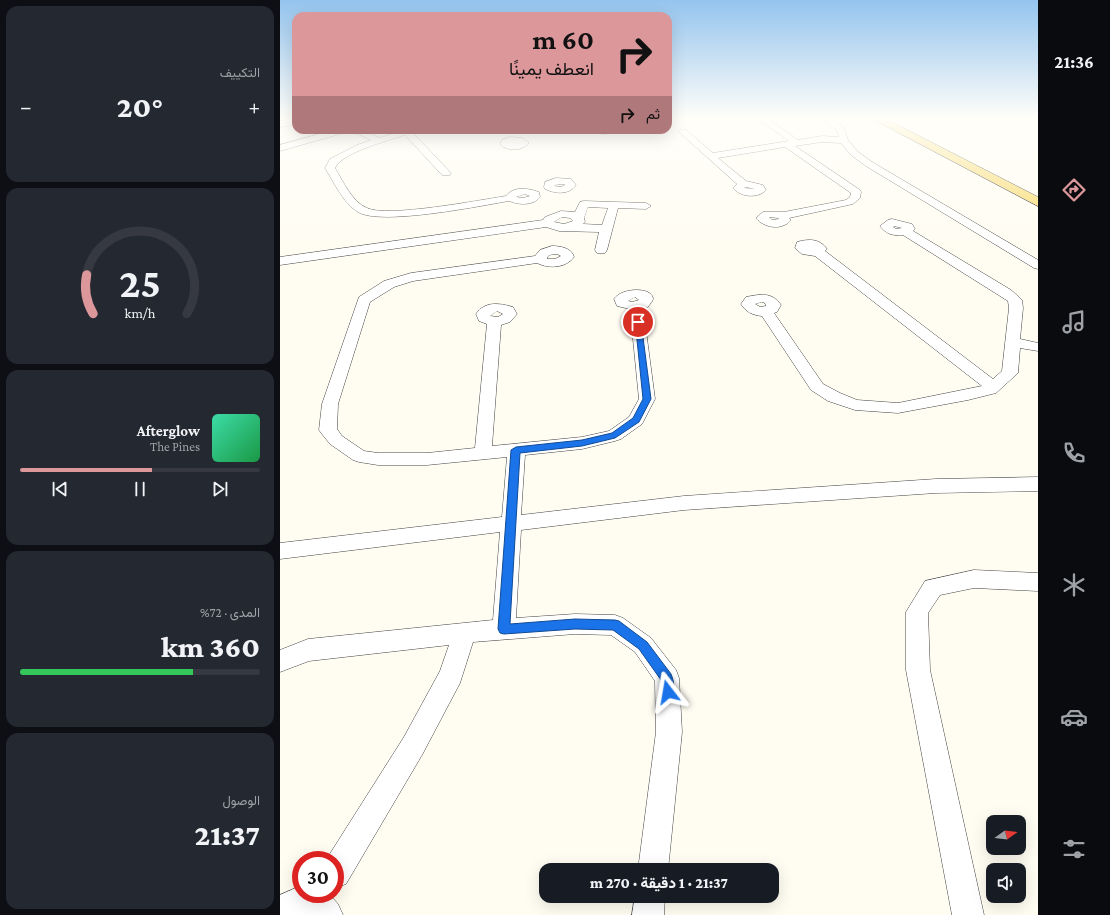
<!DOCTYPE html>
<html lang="ar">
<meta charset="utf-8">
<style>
:root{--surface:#171b24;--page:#242831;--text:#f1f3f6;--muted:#9ea1a6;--line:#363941;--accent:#db979a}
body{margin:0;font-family:"Crimson Pro",Vazirmatn,serif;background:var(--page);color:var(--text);direction:rtl;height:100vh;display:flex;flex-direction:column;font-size:15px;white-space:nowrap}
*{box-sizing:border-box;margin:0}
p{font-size:13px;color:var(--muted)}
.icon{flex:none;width:22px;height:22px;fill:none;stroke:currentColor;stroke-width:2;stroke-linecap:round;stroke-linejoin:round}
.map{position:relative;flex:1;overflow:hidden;direction:ltr}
.sheet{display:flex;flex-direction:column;gap:6px;padding:6px;background:#0d0f14;width:280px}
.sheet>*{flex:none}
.banner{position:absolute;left:12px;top:12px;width:380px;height:122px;border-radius:12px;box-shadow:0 4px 16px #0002;direction:rtl;background:#db979a;color:#111;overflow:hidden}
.needle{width:26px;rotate:75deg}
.controls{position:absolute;left:706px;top:815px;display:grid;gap:8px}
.controls a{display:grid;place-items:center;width:40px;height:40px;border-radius:8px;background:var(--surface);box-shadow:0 4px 16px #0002;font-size:20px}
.speed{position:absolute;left:12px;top:851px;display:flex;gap:8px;font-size:20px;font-weight:700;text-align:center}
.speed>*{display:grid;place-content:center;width:52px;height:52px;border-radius:50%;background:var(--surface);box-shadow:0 4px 16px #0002;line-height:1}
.speed .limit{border:6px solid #d22;background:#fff;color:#111}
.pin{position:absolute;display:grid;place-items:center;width:34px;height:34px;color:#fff;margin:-17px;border:2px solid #fff;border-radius:50%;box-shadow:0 1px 4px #0007}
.me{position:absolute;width:44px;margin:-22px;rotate:346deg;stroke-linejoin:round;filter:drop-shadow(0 0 3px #0008)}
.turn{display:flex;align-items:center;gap:14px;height:84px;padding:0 12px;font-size:18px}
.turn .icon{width:52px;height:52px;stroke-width:2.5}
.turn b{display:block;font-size:28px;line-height:34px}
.then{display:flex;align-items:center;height:38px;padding:0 12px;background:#0003;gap:8px;font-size:15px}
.big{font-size:30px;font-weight:800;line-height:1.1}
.sheet .tile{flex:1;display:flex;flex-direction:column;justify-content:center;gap:6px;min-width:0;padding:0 14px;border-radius:12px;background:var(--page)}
.sheet .dial{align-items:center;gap:0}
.dial svg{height:104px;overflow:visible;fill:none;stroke:var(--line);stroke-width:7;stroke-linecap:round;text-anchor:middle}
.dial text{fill:var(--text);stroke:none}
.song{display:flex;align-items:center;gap:12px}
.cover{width:48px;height:48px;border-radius:6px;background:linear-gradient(135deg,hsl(160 70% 55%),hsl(140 70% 35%))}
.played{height:4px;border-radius:2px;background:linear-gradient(90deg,var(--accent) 55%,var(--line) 55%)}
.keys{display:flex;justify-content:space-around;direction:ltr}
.heat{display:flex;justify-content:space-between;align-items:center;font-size:22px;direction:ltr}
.charge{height:6px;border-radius:3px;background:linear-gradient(90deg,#34c759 72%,var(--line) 0)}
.trip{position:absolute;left:259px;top:863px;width:240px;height:40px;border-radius:12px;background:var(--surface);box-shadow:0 4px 16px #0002;font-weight:800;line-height:40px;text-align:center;direction:rtl}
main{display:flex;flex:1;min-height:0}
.menu{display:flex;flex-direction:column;width:72px;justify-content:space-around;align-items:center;background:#090b0e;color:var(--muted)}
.menu .icon{width:28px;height:28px}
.menu .on{color:var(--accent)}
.menu b{font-size:18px;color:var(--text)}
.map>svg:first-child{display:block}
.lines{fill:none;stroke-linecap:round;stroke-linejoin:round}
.minor-casing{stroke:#424242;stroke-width:1}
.major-casing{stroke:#202020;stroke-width:1}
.minor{fill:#fff;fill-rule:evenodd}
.major{fill:#f8d969;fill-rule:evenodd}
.route{fill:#1a73e8;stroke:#114b97}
</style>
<main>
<nav class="menu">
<b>21:36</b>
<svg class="icon on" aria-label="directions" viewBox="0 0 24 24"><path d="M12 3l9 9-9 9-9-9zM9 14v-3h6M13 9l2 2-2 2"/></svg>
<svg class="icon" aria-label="music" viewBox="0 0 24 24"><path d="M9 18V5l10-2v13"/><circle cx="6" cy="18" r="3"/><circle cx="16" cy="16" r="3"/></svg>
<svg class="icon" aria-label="phone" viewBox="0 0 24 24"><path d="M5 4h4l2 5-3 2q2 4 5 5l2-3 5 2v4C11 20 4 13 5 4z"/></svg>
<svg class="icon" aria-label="climate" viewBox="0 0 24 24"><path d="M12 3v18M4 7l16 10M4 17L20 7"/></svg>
<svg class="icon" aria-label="car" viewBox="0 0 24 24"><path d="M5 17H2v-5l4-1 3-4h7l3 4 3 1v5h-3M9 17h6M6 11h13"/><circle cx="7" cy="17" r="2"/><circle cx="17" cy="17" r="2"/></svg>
<svg class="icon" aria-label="filters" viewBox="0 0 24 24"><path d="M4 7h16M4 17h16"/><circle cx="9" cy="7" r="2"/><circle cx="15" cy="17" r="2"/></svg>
</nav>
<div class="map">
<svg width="758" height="915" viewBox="0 0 758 915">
<rect width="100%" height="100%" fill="#fffdf2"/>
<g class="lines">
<!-- minor casing -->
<g class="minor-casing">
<path id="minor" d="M477,118h10l31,22 24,-4 17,1 -2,-6 -14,-13h9l12,10 4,12 9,11 15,11 166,98v9l-4,-1 -168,-102 -15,-11 -10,-12 -19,-1 -27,4 65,44 1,2 -1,6 -7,6 -64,14 2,2c-9,11 -27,8 -35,-2l7,-6h21l62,-12 4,-3 1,-4 -66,-46 -67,11 28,23 17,4 3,5c-8,9 -26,7 -33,-2l4,-4 -58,-52 1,-2h6l27,23 76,-12zM466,187l9,2 -11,-1zM489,217l9,1 1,1 -7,1z
M16,119v6l-16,2v-6z
M54,130h14l-1,2 -67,19v-6z
M69,130h12l19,8 23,-8h13l-3,3 38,40 -1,2h-8l-37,-40c-16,5 -64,18 -70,33 8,13 17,34 32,40 19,10 113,-8 139,-12 8,-10 21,-8 33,-4l1,5c-7,9 -21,8 -31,4 -29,5 -129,25 -151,11 -15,-9 -24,-30 -33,-44l5,-9 27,-14 14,-5zM245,194l5,2 -7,2 -7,-1z
M313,130h23l-1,2c-8,2 -16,4 -22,-2z
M230,137l12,1 7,5c-7,8 -21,9 -29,1l2,-4z
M276,178l15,1 5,6c-7,10 -20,9 -31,4l-1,-2 1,-5zM278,184h6l1,1 -4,2 -7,-1z
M304,201l62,2 5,3 -5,3 -28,-1 -11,42 -2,3h-8l-2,-3 4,-18 -40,-1 -13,-4 -266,38v-8l263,-37 2,-3 16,-6 14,1 5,-10zM308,207l20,1 -6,17 -19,-1 2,-2 -1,-4zM282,217l8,1 3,3 -9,3 -10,-2z
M612,219l20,5 3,5 -2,2 98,59 11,10 1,8 -3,31 18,4v8l-18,-3 -2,25 -22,20 -28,7 -70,13 -43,-3 -27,-9 -17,-11 -49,-74c-10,-1 -16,-4 -21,-12l5,-7c15,-3 26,-5 35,8l-4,7 -3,1 49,71 17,9 17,7 41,3 84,-17 -167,-130 -13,-2 -7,-6 2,-6c11,-3 22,-4 30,7l-2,2 168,128 9,-8 7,-63 -1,-7 -105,-66c-10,1 -17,-1 -23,-9l8,-6zM614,226l8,2 -6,1 -3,-2zM482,302l3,1 1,3 -6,1 -5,-3z
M272,246c8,0 20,2 22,11 -8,11 -25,12 -37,6l-124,18 -19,6 -24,15 -32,102 -1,25 5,7 22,15 14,2h49l48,-5 12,-124 -8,-3 -3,-7c9,-13 23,-11 37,-7l4,7 -7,8 -9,3 -9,121 90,-9 27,-6 20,-14 10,-18 -9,-90 -13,-3 -3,-7c8,-12 39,-12 39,0 0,2 -4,6 -5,8l-5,1 12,91 -13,25 -21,15 -6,2 -33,8 -57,6 -4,60 163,-19 252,-17 102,-2v14l-102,2 -252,17 -163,20 -5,88 59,-4 40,1 8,3 28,20 25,32 3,8 3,54 -14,138h-30l18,-138 -1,-51 -20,-29 -24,-17 -36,-1 -102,8 -13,41 -38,72 -76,129 -11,4v-28h-9l78,-123 36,-66 9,-26 -140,16 -29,11v-22l28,-11 185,-19 7,-88 -220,27v-16l222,-26 5,-60 -80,8h-49l-19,-3 -6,-2 -23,-16 -8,-10 -3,-4 3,-26 37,-107 25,-16 27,-8 124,-17 5,-6zM273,254h4l4,2 -6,3h-8l1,-3zM355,297l4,3 -7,2 -4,-1zM217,311l6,3 -5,3 -8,-1z
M694,570l64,3v18l-64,-3 -34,7 -12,18 2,57 54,245h-32l-46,-245v-58l19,-31z
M18,887h3v7h28l9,10 5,11h-63v-20z
M355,896h30l-1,19h-32z"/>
</g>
<!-- major casing -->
<g class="major-casing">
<path id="major" d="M591,118h13l154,79v9z"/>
</g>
<!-- minor -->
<use href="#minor" class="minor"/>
<!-- major -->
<use href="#major" class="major"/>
</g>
<!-- sky -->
<linearGradient id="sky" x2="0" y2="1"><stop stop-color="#94c4ee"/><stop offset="0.48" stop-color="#fffef9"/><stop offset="1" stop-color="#fffef9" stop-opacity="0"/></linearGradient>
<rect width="758" height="246" fill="url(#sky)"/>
<!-- route -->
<path class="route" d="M355,320h5l1,2 10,77 -12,23 -24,16 -33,8 -62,7 -10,171 65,-5 40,1 4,1 28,21 24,32c3,7 4,15 1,22l-4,2 -5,-2 -2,-4v-12l-22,-31 -26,-19 -38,-1 -71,5 -4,-1 -2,-4 13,-179 5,-3 66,-7 30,-7 21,-15 10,-19z"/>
</svg>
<div class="controls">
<a><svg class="needle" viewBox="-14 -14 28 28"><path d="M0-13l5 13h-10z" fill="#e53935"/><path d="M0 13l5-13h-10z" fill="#9ea1a6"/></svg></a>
<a><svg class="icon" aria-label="sound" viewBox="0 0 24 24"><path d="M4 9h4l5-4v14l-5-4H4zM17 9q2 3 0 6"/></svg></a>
</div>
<div class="speed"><div class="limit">30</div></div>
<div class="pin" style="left:358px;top:322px;background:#d93025"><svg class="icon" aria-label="arrive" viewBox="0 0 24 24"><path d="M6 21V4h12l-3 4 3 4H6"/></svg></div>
<svg class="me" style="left:388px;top:692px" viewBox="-20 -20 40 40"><path d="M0-17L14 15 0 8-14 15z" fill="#1a73e8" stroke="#fff" stroke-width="4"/></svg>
<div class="trip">21:37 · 1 دقيقة · 270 m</div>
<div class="banner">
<div class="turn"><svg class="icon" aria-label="right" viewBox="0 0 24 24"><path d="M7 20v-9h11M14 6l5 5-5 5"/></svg><div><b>60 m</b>انعطف يمينًا</div></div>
<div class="then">ثم<svg class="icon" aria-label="right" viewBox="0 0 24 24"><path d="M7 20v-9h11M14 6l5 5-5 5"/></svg></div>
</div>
</div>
<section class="sheet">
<div class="tile"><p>التكييف</p>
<div class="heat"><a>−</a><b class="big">20°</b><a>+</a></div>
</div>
<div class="tile dial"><svg viewBox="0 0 100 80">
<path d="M14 69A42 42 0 1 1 86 69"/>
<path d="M14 69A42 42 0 0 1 9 39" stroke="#db979a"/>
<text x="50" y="56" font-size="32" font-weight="700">25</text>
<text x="50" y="72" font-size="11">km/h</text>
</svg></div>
<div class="tile">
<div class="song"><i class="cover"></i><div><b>Afterglow</b><p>The Pines</p></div></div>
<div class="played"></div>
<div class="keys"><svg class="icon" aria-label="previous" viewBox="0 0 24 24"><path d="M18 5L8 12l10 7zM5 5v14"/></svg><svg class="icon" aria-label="pause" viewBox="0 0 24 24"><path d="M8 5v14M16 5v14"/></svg><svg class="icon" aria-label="next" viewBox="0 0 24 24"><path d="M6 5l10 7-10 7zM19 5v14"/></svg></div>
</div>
<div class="tile"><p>المدى · 72%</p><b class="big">360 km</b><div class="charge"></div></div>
<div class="tile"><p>الوصول</p><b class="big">21:37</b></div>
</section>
</main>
